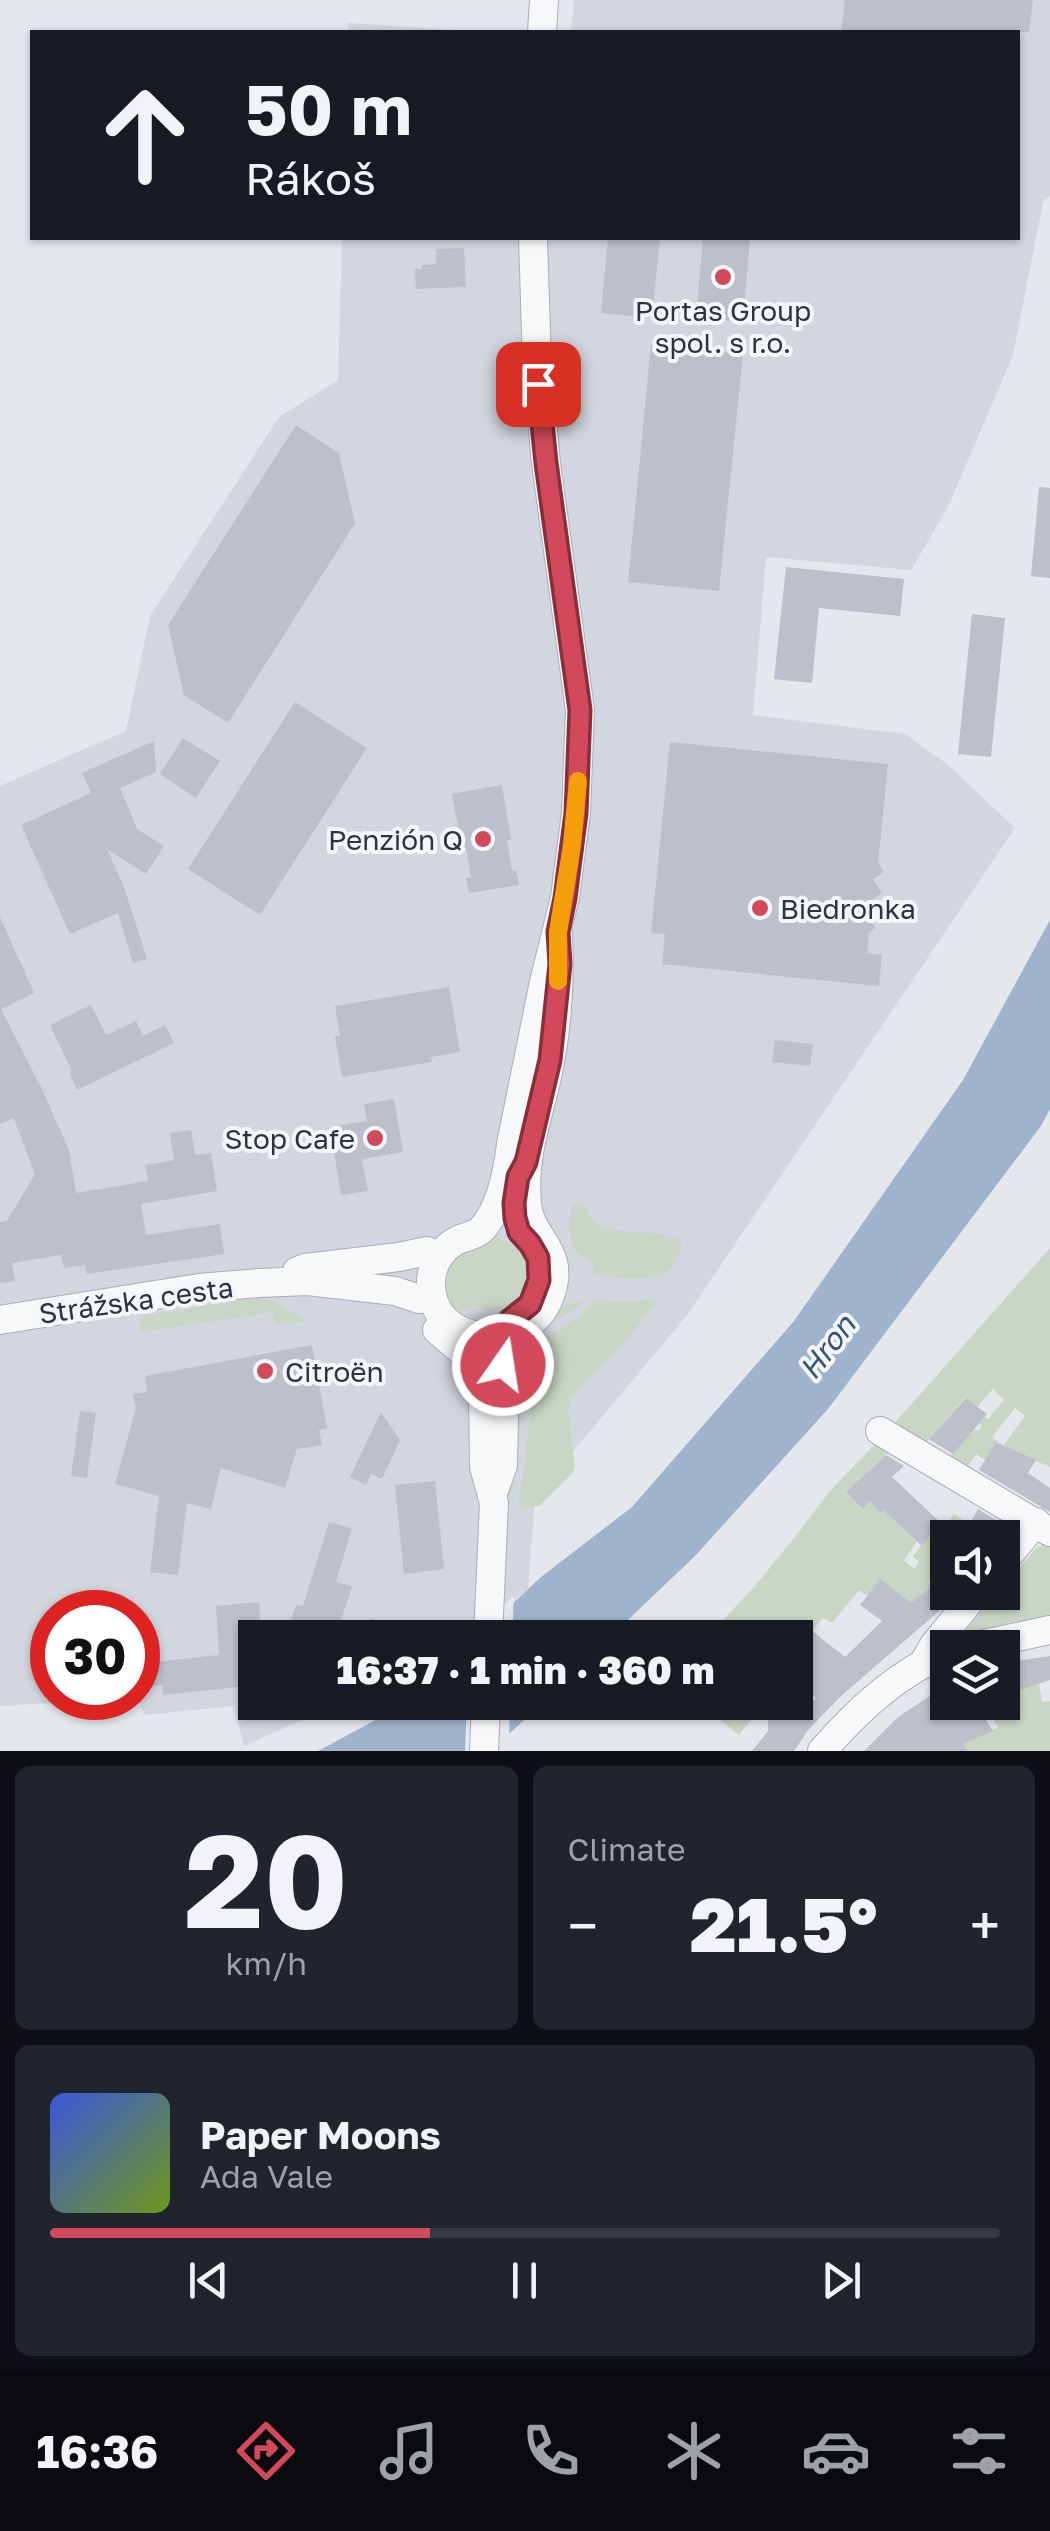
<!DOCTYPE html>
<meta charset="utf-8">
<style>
:root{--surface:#171b24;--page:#20242c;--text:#f1f3f6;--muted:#9ea1a6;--line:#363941;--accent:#d1495b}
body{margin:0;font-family:"Golos Text",sans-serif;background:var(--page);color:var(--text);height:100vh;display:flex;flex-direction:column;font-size:38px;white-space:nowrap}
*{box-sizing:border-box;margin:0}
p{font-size:32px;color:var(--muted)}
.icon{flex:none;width:55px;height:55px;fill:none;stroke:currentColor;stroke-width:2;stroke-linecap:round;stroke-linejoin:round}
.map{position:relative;height:1751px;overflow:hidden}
.sheet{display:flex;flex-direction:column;gap:15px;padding:15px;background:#0d0f14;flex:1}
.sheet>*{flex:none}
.guide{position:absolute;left:30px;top:30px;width:990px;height:210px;border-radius:0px;box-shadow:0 2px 8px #0004;background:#171b24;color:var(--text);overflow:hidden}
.buttons{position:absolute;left:930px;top:1520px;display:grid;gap:20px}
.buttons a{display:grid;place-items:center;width:90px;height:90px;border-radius:0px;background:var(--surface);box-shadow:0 2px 8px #0004;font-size:50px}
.speed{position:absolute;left:30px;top:1590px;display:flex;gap:20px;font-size:50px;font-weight:700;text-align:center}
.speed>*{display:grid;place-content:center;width:130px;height:130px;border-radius:50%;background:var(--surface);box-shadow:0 2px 8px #0004;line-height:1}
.speed .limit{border:15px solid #d22;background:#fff;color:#111}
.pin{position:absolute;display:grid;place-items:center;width:85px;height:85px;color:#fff;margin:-42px;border-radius:20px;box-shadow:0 5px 15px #0006}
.me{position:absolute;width:110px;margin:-55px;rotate:13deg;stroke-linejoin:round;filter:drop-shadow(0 0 8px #0008)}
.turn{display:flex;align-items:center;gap:35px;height:210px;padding:0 50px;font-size:45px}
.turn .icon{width:130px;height:130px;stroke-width:2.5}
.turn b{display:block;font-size:70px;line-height:85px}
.big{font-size:75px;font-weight:800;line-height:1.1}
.sheet .widget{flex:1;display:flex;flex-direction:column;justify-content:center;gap:15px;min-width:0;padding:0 35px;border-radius:15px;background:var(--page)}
.sheet .dial{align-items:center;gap:0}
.dial b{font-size:130px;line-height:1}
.song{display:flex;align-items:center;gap:30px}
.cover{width:120px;height:120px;border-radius:15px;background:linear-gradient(135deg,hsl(230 70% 55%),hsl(80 70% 35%))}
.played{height:10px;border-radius:5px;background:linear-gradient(90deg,var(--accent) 40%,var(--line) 40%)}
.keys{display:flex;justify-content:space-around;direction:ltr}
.heat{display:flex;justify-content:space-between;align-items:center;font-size:55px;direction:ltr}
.sheet .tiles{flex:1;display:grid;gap:15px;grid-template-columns:1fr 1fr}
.widget:last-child{grid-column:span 2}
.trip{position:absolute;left:238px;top:1620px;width:575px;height:100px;border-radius:0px;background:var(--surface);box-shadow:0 2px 8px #0004;font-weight:800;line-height:100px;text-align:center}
.dock{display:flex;height:160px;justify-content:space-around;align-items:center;background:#090b0e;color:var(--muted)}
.dock .icon{width:70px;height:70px}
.dock .current{color:var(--accent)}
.dock b{font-size:45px;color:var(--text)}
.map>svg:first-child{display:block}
.built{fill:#d2d6de;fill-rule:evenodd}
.green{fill:#c9d6c5}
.water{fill:#9fb4cc}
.pier{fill:#e4e7ec}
.building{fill:#bbc0ca}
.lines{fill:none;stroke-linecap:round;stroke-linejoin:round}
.minor-casing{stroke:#a9aeb7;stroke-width:30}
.minor{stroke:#f7f8fa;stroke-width:28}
.route-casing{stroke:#882f3b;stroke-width:25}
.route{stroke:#d1495b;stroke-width:18}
.slow{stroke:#f59e0b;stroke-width:18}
.poi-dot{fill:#d1495b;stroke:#f4f6f9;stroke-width:4}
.labels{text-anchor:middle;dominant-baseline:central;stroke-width:8;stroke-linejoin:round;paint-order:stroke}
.poi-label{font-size:28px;fill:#2b3445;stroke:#f4f6f9;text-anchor:end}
.street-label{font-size:28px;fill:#2b3445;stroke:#f4f6f9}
.water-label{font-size:30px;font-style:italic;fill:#34527a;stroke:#f4f6f9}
</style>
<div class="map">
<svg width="1050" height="1751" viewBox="0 0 1050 1751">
<rect width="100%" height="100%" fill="#e4e7ec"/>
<!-- built -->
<path class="built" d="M574,0h476v196l-7,6 -30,153 -65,152 -37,63 -145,-13 -13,158 152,19 42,30 68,64 -327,486 -153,183 -7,92 -59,48 -214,1v64l85,1 -96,43 -10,-40 -90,9 -7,-17 -137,8v-920l126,-55 24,-115 129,-199 59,-37 4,-142h676v-206h-447zM52,1612h86v86h-86z
M348,23l136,9h-136z"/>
<!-- green -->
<path class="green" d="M572,1205h13c8,39 69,19 96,36 1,48 -55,38 -86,33l-4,-12c-24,-13 -23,-33 -19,-57z
M492,1235c21,9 45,22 37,50 -3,7 -11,15 -15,21l-23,5 -18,-5 -16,7 -11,-24 3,-21 12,-16 26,-7z
M1050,1248v219l-47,-21 22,-30 -10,-8 -23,29 5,4 -12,19 -9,-6 -9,14 -17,-11 24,-28 4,2 4,-5 -3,-3 6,-6 3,2 16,-19 -11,-11 -16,18 -12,-9 -42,48 -32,-19z
M249,1298l23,2 35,21 -31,4 -4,-13 -131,20 -2,-10 5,-6z
M658,1299l-30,40 -56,57 -4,15 7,56 -2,6 -34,33 -21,2 8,-55 10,-100c12,-27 44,-27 55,-52l44,1z
M581,1301l-2,5 -41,26 -8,11 -19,153h-5l10,-53 8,-95c8,-24 32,-43 57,-47z
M875,1444l15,7 -44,41 15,17 9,-8 10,12 3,-3 34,31 -13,19 10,9 5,-7 -6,-6 9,-12 8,-19 10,7 14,-18 30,20 -4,3 -32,1 -1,35 -8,9 -6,-5 -5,5 3,4 -36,32 -26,-24 -4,1 -6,-5 -27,33 -9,-5 -28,33v-13h-89l48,-51 41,-50 34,-45z
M1043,1545h7v78l-86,14 -1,-4 35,-40 4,-1 1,-5 33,-39z
M1038,1675l4,27 8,-1v50h-82l-5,-7 35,-16 -6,-12 11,-3 -3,-10 2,-1 1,-22z
M699,1703h65l-25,32z"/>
<!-- water -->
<path class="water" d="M1050,920v189l-9,17 -213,283 -133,147 -85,81 -134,1 65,-61 91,-70 162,-186 169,-241z
M407,1703h135l-51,48h-173z"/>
<!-- pier -->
<path class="pier" d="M514,1595l-2,42h-41l2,-3z
M467,1703h43l-1,38 -11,10h-33z"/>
<!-- building -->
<path class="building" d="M845,0h188l-4,32h-188z
M608,238h52l-8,80 -51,-5z
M703,238h47l-7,84 -47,-5z
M464,248l2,39 -50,2 -1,-20h7v-4l14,-1v-15z
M651,345l92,9 -24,237 -91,-9z
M296,425l43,28 16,70 -127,200 -44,-28 -16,-70z
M1039,487l11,1v90l-19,-2z
M786,567l118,12 -4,37 -81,-8 -7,75 -38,-4z
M972,614l33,4 -14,139 -33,-3z
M295,702l72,46 -107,167 -72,-46z
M183,738l37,23 -24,37 -36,-24z
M154,741l2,31 -36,16 17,41 27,17 -18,28 -39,-25 17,38 23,72 -14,4 -15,-50 -48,21 -49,-109 70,-32 -9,-20z
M670,742l218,22 -10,99 6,9 -11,7 9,14 -10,7 8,13 -10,7 6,8 -7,4 -2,21 15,2 -3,31 -217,-22 3,-30 -14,-1z
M502,785l9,55h-4l5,31 4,-1 3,15 -50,8 -3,-15h5l-5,-30h-4l-10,-54z
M0,917l34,76 -33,16 40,78 28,63 7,43 72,-12 -3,-16 29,-5 -4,-27 21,-3 4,25 16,-2 6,38 -76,13 5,31 74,-11 4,30 -137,20 -2,-9 -21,3 -3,-13 -49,8 3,18 -15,2v-61l7,-1 28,-47 -21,-56 -14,6z
M449,987l11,65 -29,5 1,5 -90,15 -7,-41h5l-5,-30z
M91,1005l15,30 30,-14 7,15 22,-11 9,18 -97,47 -8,-17 3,-2 -22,-46z
M775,1040l38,4 -3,22 -38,-4z
M394,1099l9,53 -41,7 6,32 -27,4 -11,-68 37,-6 -3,-17z
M312,1345l15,83 -8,2 3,15 -25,4 -12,39 -64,-20 -10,41 -24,-6 -9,72 -28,-3 9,-76 -44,-12 21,-76 -3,-14 14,-2 -2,-16z
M966,1398l21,16 -34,40 -24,-15z
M80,1411l16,2 -9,65 -16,-2z
M381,1412l19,28 -18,39 -11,-5 -5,11 -16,-8z
M996,1442l40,18 -8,13 22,15v24l-71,-42z
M886,1455l18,11 -12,11 48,45 -18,24 -39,-36 -3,3 -10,-12 -8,8 -16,-17z
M435,1481l9,88 -40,5 -9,-89z
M978,1509l31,19 -9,10h-10l-21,-13z
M329,1522l23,6 -16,54 16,4 -16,50 37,-18 10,20h-87v-10l-7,-2 7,-21 7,1z
M948,1573v19h6l-16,20 -97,84 -32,33 -15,22h-42l16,-20v-15l8,-10 20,14 20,-22 -21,-16v-31l17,-20 33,26 37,-36 -22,-16 20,-26 31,24z
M259,1602l1,23 -5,1v59l-92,10 -1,-10 -24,2v-23l81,-9 -3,-49z
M1050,1656v24l-48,16v-33z
M948,1684v18h27l18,29 -30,13 5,7h-104l34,-34z"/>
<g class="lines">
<!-- minor casing -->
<g class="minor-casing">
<path id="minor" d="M542,32l2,-32
M533,238l4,126 9,99 34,247 -4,103 -11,84 -21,85 -33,162c-3,26 -11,67 -30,86 -6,5 -14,7 -21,9 -16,7 -28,23 -29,42 -2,68 97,74 119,15 17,-47 -20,-56 -23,-92 -5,-54 14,-91 23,-142 8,-42 10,-87 8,-130
M297,1271l8,-3 94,-11 28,-6
M0,1320l199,-32 60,-5 49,-2 87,10 24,8
M437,1330l26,22 20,43
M486,1381l-3,14 1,72 10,36 -6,135
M880,1431l170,101
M493,1493l10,-28 1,-45 -3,-24 3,-56 5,-17
M1002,1563l34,-41
M965,1648l85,-18
M924,1662l10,-17 43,-53
M484,1751l2,-49
M822,1751c35,-40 76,-79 126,-99"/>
</g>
<!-- minor -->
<use href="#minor" class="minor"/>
</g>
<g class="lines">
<!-- route casing -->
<g class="route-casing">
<path id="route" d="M503,1365l3,-37 4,-8 20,-16 9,-24 -1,-22 -8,-14 -11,-12 -4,-14 -1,-15 4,-26 8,-15 24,-102 10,-96 -2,-32 7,-34 11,-85 4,-103 -34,-247 -8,-79"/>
</g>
<!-- route -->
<use href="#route" class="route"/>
<!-- slow -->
<path class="slow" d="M558,981v-49l14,-87 6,-64"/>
</g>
<!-- markers -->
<g class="poi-dot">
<circle cx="723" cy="277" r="10"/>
<circle cx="483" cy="839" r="10"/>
<circle cx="760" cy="908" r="10"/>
<circle cx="375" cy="1138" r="10"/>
<circle cx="265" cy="1371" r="10"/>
</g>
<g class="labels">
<!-- poi labels -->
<g class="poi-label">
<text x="723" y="310" text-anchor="middle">Portas Group<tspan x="723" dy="32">spol. s r.o.</tspan></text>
<text x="463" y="839">Penzión Q</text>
<text x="780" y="908" text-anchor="start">Biedronka</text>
<text x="355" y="1138">Stop Cafe</text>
<text x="285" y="1371" text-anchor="start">Citroën</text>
</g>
<!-- street labels -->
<g class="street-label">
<text transform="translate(136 1300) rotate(-8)">Strážska cesta</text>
</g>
<!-- water labels -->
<g class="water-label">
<text transform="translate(827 1347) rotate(-53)">Hron</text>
</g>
</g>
</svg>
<div class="buttons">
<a><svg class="icon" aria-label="sound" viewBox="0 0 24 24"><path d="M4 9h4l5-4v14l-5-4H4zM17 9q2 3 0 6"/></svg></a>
<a><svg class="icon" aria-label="layers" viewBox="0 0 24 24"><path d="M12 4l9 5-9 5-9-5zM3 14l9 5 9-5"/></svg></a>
</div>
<div class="speed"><div class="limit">30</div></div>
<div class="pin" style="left:538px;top:384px;background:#d93025"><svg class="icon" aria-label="arrive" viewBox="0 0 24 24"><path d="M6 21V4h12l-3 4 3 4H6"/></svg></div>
<svg class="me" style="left:503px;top:1365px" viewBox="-20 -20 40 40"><circle r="17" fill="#d1495b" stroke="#fff" stroke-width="3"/><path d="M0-11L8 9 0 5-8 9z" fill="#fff"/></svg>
<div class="trip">16:37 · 1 min · 360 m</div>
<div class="guide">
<div class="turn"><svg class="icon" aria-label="ahead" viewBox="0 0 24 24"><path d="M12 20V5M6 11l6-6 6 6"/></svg><div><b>50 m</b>Rákoš</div></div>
</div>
</div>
<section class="sheet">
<div class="tiles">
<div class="widget dial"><b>20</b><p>km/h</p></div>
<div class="widget"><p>Climate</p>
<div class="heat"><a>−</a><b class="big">21.5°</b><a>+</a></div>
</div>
<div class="widget">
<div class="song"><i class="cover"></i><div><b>Paper Moons</b><p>Ada Vale</p></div></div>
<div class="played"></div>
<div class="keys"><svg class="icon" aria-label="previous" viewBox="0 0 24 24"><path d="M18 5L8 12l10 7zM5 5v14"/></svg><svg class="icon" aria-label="pause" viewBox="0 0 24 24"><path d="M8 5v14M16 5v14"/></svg><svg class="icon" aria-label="next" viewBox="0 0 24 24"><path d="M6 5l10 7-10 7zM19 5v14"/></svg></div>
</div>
</div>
</section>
<nav class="dock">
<b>16:36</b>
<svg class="icon current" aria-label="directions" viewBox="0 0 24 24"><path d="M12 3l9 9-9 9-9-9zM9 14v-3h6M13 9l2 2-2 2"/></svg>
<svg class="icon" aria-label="music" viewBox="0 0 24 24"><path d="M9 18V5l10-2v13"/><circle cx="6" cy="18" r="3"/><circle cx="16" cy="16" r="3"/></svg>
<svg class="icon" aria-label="phone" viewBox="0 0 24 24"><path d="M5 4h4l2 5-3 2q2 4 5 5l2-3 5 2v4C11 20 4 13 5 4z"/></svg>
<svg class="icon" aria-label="climate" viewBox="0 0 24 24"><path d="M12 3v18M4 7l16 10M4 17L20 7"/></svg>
<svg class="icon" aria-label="car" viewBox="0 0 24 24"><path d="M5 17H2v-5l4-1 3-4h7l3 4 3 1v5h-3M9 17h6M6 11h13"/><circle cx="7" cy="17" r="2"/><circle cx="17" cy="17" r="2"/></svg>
<svg class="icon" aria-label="filters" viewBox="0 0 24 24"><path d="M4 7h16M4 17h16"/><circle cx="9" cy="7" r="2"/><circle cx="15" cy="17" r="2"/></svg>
</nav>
